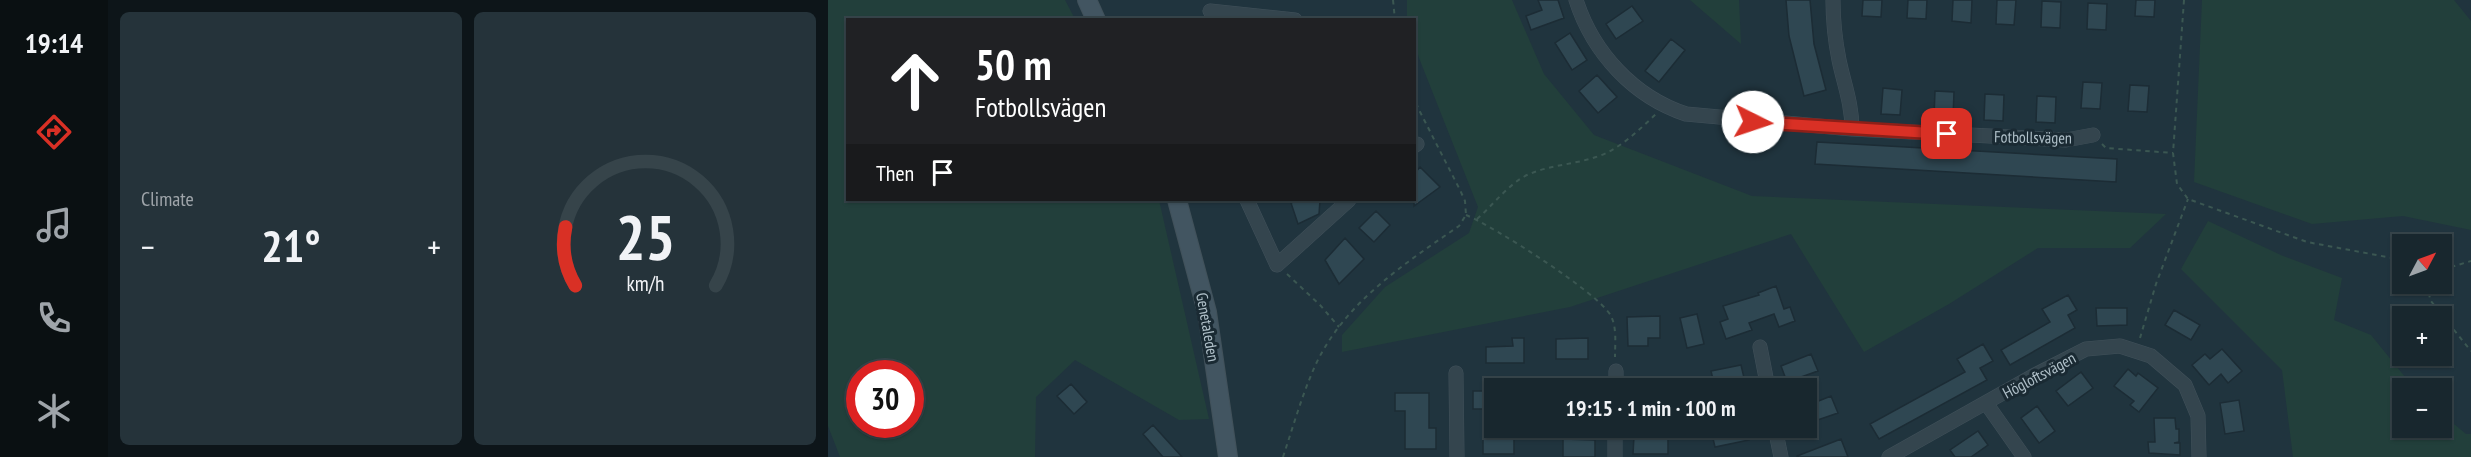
<!DOCTYPE html>
<meta charset="utf-8">
<style>
:root{--surface:#18272e;--page:#25333a;--text:#f1f3f6;--muted:#9fa5aa;--line:#36444a;--accent:#d93025}
body{margin:0;font-family:"PT Sans Narrow",sans-serif;background:var(--page);color:var(--text);height:100vh;display:flex;flex-direction:column;font-size:22px;white-space:nowrap}
*{box-sizing:border-box;margin:0}
p{font-size:20px;color:var(--muted)}
.icon{flex:none;width:33px;height:33px;fill:none;stroke:currentColor;stroke-width:2;stroke-linecap:round;stroke-linejoin:round}
.map{position:relative;flex:1;overflow:hidden}
.panel{display:flex;flex-direction:column;gap:12px;padding:12px;background:#0d1519;width:720px}
.panel>*{flex:none}
.guide{position:absolute;left:18px;top:18px;width:570px;height:183px;border-radius:0px;box-shadow:0 2px 4px #0004,0 0 0 2px var(--line);background:#202124;color:#fff;overflow:hidden}
.needle{width:39px;rotate:49deg}
.fabs{position:absolute;left:1564px;top:234px;display:grid;gap:12px}
.fabs a{display:grid;place-items:center;width:60px;height:60px;border-radius:0px;background:var(--surface);box-shadow:0 2px 4px #0004,0 0 0 2px var(--line);font-size:30px}
.speed{position:absolute;left:18px;top:360px;display:flex;gap:12px;font-size:30px;font-weight:700;text-align:center}
.speed>*{display:grid;place-content:center;width:78px;height:78px;border-radius:50%;background:var(--surface);box-shadow:0 2px 4px #0004,0 0 0 2px var(--line);line-height:1}
.speed .limit{border:9px solid #d22;background:#fff;color:#111}
.pin{position:absolute;display:grid;place-items:center;width:51px;height:51px;color:#fff;margin:-26px;border-radius:12px;box-shadow:0 3px 9px #0006}
.me{position:absolute;width:66px;margin:-33px;rotate:94deg;stroke-linejoin:round;filter:drop-shadow(0 0 4px #0008)}
.turn{display:flex;align-items:center;gap:21px;height:126px;padding:0 30px;font-size:27px}
.turn .icon{width:78px;height:78px;stroke-width:2.5}
.turn b{display:block;font-size:42px;line-height:51px}
.then{display:flex;align-items:center;height:57px;padding:0 30px;background:#0003;gap:12px;font-size:22px}
.big{font-size:45px;font-weight:700;line-height:1.1}
.panel .tile{flex:1;display:flex;flex-direction:column;justify-content:center;gap:9px;min-width:0;padding:0 21px;border-radius:9px;background:var(--page)}
.panel .dial{align-items:center;gap:0}
.dial svg{height:156px;overflow:visible;fill:none;stroke:var(--line);stroke-width:7;stroke-linecap:round;text-anchor:middle}
.dial text{fill:var(--text);stroke:none}
.heat{display:flex;justify-content:space-between;align-items:center;font-size:33px;direction:ltr}
.panel .tiles{flex:1;display:grid;gap:12px;grid-template-columns:repeat(2,1fr)}
.trip{position:absolute;left:656px;top:378px;width:333px;height:60px;border-radius:0px;background:var(--surface);box-shadow:0 2px 4px #0004,0 0 0 2px var(--line);font-weight:700;line-height:60px;text-align:center}
main{display:flex;flex:1;min-height:0}
.menu{display:flex;flex-direction:column;width:108px;justify-content:space-around;align-items:center;background:#0a1012;color:var(--muted)}
.menu .icon{width:42px;height:42px}
.menu .active{color:var(--accent)}
.menu b{font-size:27px;color:var(--text)}
.map>svg:first-child{display:block}
.green{fill:#223f3b;fill-rule:evenodd}
.building{fill:#2f4752;stroke:#1c2c35;stroke-width:1.5}
.lines{fill:none;stroke-linecap:round;stroke-linejoin:round}
.minor-casing{stroke:#41515a;stroke-width:15}
.secondary-casing{stroke:#41515a;stroke-width:20}
.path{stroke:#3b5752;stroke-width:2;stroke-dasharray:4.5 4.5;stroke-linecap:butt}
.minor{stroke:#34454e;stroke-width:14}
.secondary{stroke:#425561;stroke-width:18}
.route-casing{stroke:#8d1f18;stroke-width:15}
.route{stroke:#d93025;stroke-width:10}
.labels{text-anchor:middle;dominant-baseline:central;stroke-width:6;stroke-linejoin:round;paint-order:stroke}
.street-label{font-size:16px;fill:#b0c0c9;stroke:#1a2a33}
</style>
<main>
<nav class="menu">
<b>19:14</b>
<svg class="icon active" aria-label="directions" viewBox="0 0 24 24"><path d="M12 3l9 9-9 9-9-9zM9 14v-3h6M13 9l2 2-2 2"/></svg>
<svg class="icon" aria-label="music" viewBox="0 0 24 24"><path d="M9 18V5l10-2v13"/><circle cx="6" cy="18" r="3"/><circle cx="16" cy="16" r="3"/></svg>
<svg class="icon" aria-label="phone" viewBox="0 0 24 24"><path d="M5 4h4l2 5-3 2q2 4 5 5l2-3 5 2v4C11 20 4 13 5 4z"/></svg>
<svg class="icon" aria-label="climate" viewBox="0 0 24 24"><path d="M12 3v18M4 7l16 10M4 17L20 7"/></svg>
</nav>
<section class="panel">
<div class="tiles">
<div class="tile"><p>Climate</p>
<div class="heat"><a>−</a><b class="big">21°</b><a>+</a></div>
</div>
<div class="tile dial"><svg viewBox="0 0 100 80">
<path d="M14 69A42 42 0 1 1 86 69"/>
<path d="M14 69A42 42 0 0 1 9 39" stroke="#d93025"/>
<text x="50" y="56" font-size="32" font-weight="700">25</text>
<text x="50" y="72" font-size="11">km/h</text>
</svg></div>
</div>
</section>
<div class="map">
<svg width="1643" height="457" viewBox="0 0 1643 457">
<rect width="100%" height="100%" fill="#20343e"/>
<!-- green -->
<path class="green" d="M0,0h237l10,19 -227,1v180h311l50,219 -30,1 -104,-60 -39,37 -1,60h-195l-12,-31zM32,374h50v50h-50z
M579,0h105l32,74 50,61 158,61 414,18 -36,34h-92l-89,56 -85,48 -73,-118 -221,73 -228,45v-17l43,-48 84,-54 9,-26 -59,-149 -4,-15 -1,-23 -7,-1z
M862,0h49l2,44z
M1374,0h252l17,21v209l-68,-14 -91,8 -118,-42z
M1380,221l75,35 59,22 -8,42 37,15 43,53h-11v40h39v-14l24,20h5v23h-178l-11,-87 -101,-101z"/>
<!-- building -->
<path class="building" d="M710,0h20l6,18 -33,12 -5,-14 16,-6z
M958,0h24l4,44 12,46 -22,6 -15,-60z
M1035,0h19l-1,17 -19,-1z
M1080,0h19l-1,19 -19,-1z
M1125,0h19l-1,23 -19,-2z
M1169,0h19l-2,25 -18,-1z
M1308,0h19l-1,17 -19,-1z
M1214,1l19,1 -1,26 -19,-1z
M1260,3l19,1 -1,26 -19,-1z
M804,6l11,15 -27,18 -10,-15z
M742,33l17,27 -15,10 -17,-27z
M843,39l14,11 -26,32 -14,-11z
M769,75l20,22 -19,16 -19,-22z
M1255,82l19,1 -2,26 -19,-1z
M1302,85l19,1 -2,26 -19,-1z
M1055,88l19,2 -2,25 -19,-1z
M1107,91l19,1 -1,26 -19,-1z
M1157,94l19,1 -1,26 -19,-1z
M1209,96l19,1 -1,26 -19,-1z
M989,142l300,17 -1,23 -301,-18z
M592,167l20,20 -26,19v-32z
M470,200h22l-1,14 -21,10 -7,-21z
M548,211l14,14 -16,17 -15,-14z
M517,238l19,21 -25,25 -14,-24z
M948,286l8,23 6,-2 5,14 -16,6 -5,-13 -25,9 3,7 -26,9 -6,-17 8,-3 -5,-13 36,-11 -1,-2z
M1240,295l9,15 -9,5 7,13 -65,37 -9,-15 49,-28 -8,-13z
M1268,308h31v17l-30,1z
M1346,310l26,15 -9,15 -26,-15z
M869,314l7,30 -17,4 -7,-30z
M832,316v22h-12v8h-20l-1,-29z
M684,338h12v25h-38v-16l27,-1z
M760,338v21h-32v-20z
M1155,344l10,17 -13,7 7,12 -108,59 -9,-15 95,-52 -8,-13z
M1394,349l20,22 -14,12 -7,-9 -12,11 -17,-20 13,-11 5,5z
M983,354l7,17 -31,11 -6,-16z
M913,365l4,17 -30,6 -4,-17z
M1300,369l8,7 2,-3 20,15 -19,24 -9,-7 4,-4 -20,-15z
M1253,372l12,16 -25,18 -12,-15z
M243,384l16,18 -13,12 -17,-18z
M645,391h21v18h-21z
M567,393h34v35h7v21h-31v-38h-10z
M1003,396l7,17 -32,11v-18z
M1411,400l5,31 -19,3 -5,-31z
M1209,406l18,25 -16,12 -18,-25z
M1326,418h21l1,11h3v13l-5,1h6v12l-31,-2 -1,-11h7z
M325,425l29,32h-19l-20,-23z
M893,428h25l3,12 -34,7 -4,-17z
M1150,431l10,14 -17,12h-16l-5,-7z
M655,434h31v20h-31z
M806,436h34v18h-35z
M735,439l32,1v17h-32z
M1013,439l7,18h-51v-1z"/>
<g class="lines">
<!-- minor casing -->
<g class="minor-casing">
<path id="minor" d="M748,0c17,53 58,97 110,114l166,15
M1005,0c0,21 2,40 6,60 5,24 13,44 13,69l214,11 27,-5
M382,11l85,9
M586,146l3,-2
M419,200l30,65 72,-65
M932,347l8,41
M628,373l1,84
M788,388v-17
M1158,403l38,54
M947,428l6,29
M787,457v-29
M1061,457l144,-81 53,-27 34,-3 31,10 34,29 13,31 1,41"/>
</g>
<!-- secondary casing -->
<g class="secondary-casing">
<path id="secondary" d="M259,0l9,20
M349,200l30,112 21,145"/>
</g>
<!-- path -->
<path class="path" d="M565,0l2,20
M1356,0l-11,153 4,31 11,15 119,43 96,18
M1274,144l4,4 67,5
M638,215c27,11 133,78 145,101 6,12 4,28 4,41
M649,219c16,-14 30,-33 48,-43 23,-11 47,-11 71,-19 23,-7 43,-27 60,-43
M1614,266l9,1 20,-6
M459,274l33,31 19,22
M1600,284l2,16 41,51
M1312,338l16,-54 32,-85
M455,457c10,-30 19,-62 32,-91 29,-63 89,-102 144,-140l7,-11 -1,-14 -5,-11 -42,-82 -4,-12"/>
<!-- minor -->
<use href="#minor" class="minor"/>
<!-- secondary -->
<use href="#secondary" class="secondary"/>
</g>
<g class="lines">
<!-- route casing -->
<g class="route-casing">
<path id="route" d="M925,122l194,12"/>
</g>
<!-- route -->
<use href="#route" class="route"/>
</g>
<g class="labels">
<!-- street labels -->
<g class="street-label">
<text transform="translate(1205 137) rotate(1)">Fotbollsvägen</text>
<text transform="translate(380 327) rotate(80)">Genetaleden</text>
<text transform="translate(1211 375) rotate(-28)">Högloftsvägen</text>
</g>
</g>
</svg>
<div class="fabs">
<a><svg class="needle" viewBox="-14 -14 28 28"><path d="M0-13l5 13h-10z" fill="#e53935"/><path d="M0 13l5-13h-10z" fill="#9fa5aa"/></svg></a>
<a>+</a>
<a>−</a>
</div>
<div class="speed"><div class="limit">30</div></div>
<div class="pin" style="left:1119px;top:134px;background:#d93025"><svg class="icon" aria-label="arrive" viewBox="0 0 24 24"><path d="M6 21V4h12l-3 4 3 4H6"/></svg></div>
<svg class="me" style="left:925px;top:122px" viewBox="-20 -20 40 40"><circle r="19" fill="#fff"/><path d="M0-13L10 11 0 6-10 11z" fill="#d93025"/></svg>
<div class="trip">19:15 · 1 min · 100 m</div>
<div class="guide">
<div class="turn"><svg class="icon" aria-label="ahead" viewBox="0 0 24 24"><path d="M12 20V5M6 11l6-6 6 6"/></svg><div><b>50 m</b>Fotbollsvägen</div></div>
<div class="then">Then<svg class="icon" aria-label="arrive" viewBox="0 0 24 24"><path d="M6 21V4h12l-3 4 3 4H6"/></svg></div>
</div>
</div>
</main>
